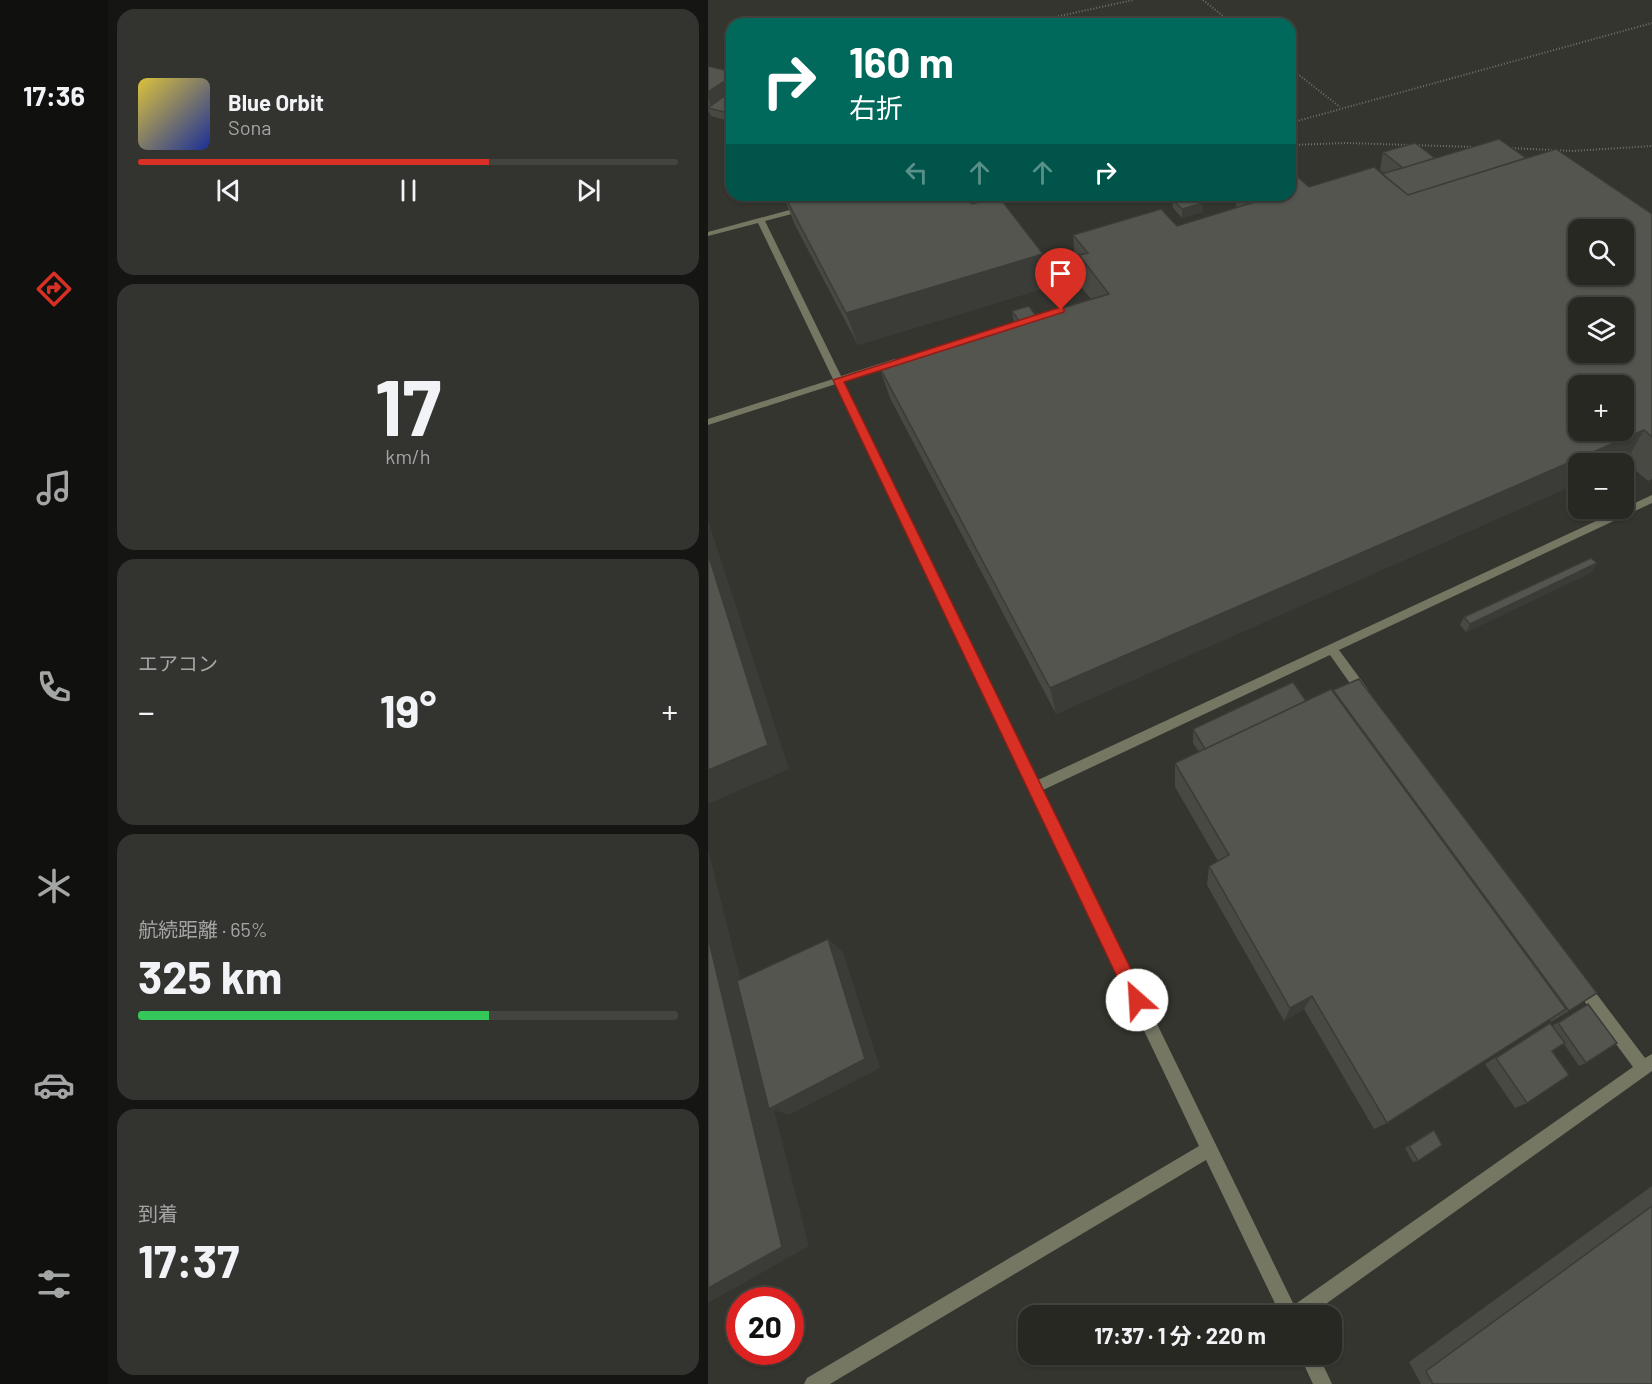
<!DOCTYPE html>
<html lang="ja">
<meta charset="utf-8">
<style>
:root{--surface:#272822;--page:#33342f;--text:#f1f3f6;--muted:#a4a6a5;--line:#434440;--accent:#d93025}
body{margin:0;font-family:Barlow,"Noto Sans JP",sans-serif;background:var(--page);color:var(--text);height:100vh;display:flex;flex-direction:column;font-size:22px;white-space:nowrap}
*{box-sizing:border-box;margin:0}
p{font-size:20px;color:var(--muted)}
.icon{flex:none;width:33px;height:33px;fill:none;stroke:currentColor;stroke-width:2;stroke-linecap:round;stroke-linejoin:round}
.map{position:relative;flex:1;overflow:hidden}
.panel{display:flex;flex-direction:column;gap:9px;padding:9px;background:#151613;width:600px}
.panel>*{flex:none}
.banner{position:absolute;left:18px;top:18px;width:570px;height:183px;border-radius:18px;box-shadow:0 2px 4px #0004,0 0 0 2px var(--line);background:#00695c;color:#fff;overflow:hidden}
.buttons{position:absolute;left:860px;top:219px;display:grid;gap:12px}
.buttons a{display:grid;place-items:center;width:66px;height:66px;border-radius:12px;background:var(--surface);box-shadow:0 2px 4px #0004,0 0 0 2px var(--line);font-size:30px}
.speed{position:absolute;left:18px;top:1287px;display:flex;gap:12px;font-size:30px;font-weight:700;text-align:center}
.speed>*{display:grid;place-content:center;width:78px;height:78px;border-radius:50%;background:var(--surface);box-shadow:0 2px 4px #0004,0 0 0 2px var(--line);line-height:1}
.speed .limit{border:9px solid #d22;background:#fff;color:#111}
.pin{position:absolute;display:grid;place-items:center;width:51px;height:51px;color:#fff;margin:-62px -26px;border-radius:50% 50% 50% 0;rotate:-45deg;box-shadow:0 0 6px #0007}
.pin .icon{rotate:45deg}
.me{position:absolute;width:66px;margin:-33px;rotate:334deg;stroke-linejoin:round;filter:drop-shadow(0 0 4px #0008)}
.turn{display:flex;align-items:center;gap:21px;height:126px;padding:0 24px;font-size:27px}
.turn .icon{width:78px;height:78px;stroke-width:2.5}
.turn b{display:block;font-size:42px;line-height:51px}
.lanes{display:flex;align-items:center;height:57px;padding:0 24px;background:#0003;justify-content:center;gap:30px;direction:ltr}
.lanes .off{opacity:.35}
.big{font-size:45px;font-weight:700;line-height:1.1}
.panel .widget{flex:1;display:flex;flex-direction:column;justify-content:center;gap:9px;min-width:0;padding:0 21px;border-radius:18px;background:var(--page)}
.panel .dial{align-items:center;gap:0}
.dial b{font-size:78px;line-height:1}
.song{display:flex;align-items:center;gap:18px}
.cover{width:72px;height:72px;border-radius:9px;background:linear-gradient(135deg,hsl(50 70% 55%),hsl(230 70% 35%))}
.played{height:6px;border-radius:3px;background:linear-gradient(90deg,var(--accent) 65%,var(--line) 65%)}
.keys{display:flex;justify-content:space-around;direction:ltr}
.heat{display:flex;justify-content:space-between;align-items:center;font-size:33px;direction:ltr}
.charge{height:9px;border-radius:4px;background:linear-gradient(90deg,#34c759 65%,var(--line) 0)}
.trip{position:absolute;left:310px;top:1305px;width:324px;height:60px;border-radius:18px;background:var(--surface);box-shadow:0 2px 4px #0004,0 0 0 2px var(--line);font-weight:700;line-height:60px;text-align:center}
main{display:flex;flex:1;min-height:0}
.dock{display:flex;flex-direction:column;width:108px;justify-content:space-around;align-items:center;background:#10100e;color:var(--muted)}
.dock .icon{width:42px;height:42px}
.dock .on{color:var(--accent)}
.dock b{font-size:27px;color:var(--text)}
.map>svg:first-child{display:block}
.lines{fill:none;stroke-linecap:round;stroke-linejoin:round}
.path{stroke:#72726c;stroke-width:2;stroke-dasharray:1 2;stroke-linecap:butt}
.service{fill:#757763;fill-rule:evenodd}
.wall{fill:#484943}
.shaded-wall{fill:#3b3c37}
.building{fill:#54554e;stroke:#3b3c37;stroke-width:1.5;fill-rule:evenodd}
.route{fill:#d93025;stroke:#8d1f18;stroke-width:1.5}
</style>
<main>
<nav class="dock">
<b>17:36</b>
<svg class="icon on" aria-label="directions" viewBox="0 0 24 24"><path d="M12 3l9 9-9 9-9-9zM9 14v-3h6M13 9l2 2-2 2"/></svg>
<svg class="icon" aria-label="music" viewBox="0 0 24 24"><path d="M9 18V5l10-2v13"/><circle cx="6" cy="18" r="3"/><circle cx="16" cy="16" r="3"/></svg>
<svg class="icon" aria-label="phone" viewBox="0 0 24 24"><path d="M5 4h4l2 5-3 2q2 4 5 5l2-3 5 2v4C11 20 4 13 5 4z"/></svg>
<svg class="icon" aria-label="climate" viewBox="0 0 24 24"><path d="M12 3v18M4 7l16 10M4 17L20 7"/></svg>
<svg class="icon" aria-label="car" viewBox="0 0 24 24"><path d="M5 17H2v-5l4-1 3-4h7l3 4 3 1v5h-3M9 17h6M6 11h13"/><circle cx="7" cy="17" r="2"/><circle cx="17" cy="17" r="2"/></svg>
<svg class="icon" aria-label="filters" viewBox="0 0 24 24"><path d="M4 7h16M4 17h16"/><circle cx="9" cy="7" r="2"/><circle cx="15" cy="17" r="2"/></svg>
</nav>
<section class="panel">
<div class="widget">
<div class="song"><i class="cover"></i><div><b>Blue Orbit</b><p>Sona</p></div></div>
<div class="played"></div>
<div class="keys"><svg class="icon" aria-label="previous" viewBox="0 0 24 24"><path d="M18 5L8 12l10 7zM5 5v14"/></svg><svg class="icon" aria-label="pause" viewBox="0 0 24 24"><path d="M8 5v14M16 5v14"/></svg><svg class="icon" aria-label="next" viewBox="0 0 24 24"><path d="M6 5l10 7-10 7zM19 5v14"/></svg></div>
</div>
<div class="widget dial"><b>17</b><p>km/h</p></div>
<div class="widget"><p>エアコン</p>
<div class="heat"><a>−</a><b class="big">19°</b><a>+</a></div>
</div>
<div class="widget"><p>航続距離 · 65%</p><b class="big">325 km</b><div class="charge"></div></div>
<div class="widget"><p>到着</p><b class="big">17:37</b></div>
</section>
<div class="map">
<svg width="944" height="1384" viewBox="0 0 944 1384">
<rect width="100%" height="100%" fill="#34352e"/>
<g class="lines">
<!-- path -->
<path class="path" d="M495,0l30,24
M315,24l110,-24
M582,68l50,39
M582,123l362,-100
M582,145l56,-2 128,4
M801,148l64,3 79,-5"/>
<!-- service -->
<path class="service" d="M96,206l4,2 -1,2 -42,11 76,155 54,-17 5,3 -2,2 -54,18 194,398 614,-285v8l-313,147 28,38 2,4 -2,4h-8l-29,-41 -287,135 251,515 339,-238 -57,-77 -2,-5 2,-5 5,-2 5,2 59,78 7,-4v17l-343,245h-28l-75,-156 -376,224h-26l3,-6 392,-232 -363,-762 -128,41v-6l125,-40 -75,-156 -50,13v-4z
M591,1354h19l14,30h-19z"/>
</g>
<!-- wall -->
<path class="wall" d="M0,66l22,33h2v23l-21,-6 -3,-6z
M675,152l51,6h92l126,56v265l-4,2 -22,-19 -48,2v19l-522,231 -166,-316 -11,-32 135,-43 -2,-12 24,5 55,-17 -9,-11 -1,-15 -5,-6 -3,-32 104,-9 59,-18 1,-13h53l19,-8 73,-13 2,-1 -4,-3z
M75,195l177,6 12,3 71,50 5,33 -190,58 -63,-120z
M464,199l31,4v9l-21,6 -9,-10z
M884,572l-126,60 -6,-7 4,-8z
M625,690l236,321 -18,11 -1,-3 -163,104 -13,6 -70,-120 -20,12 -77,-136 2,-19 9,-5 -43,-74v-24l24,-11 -6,-9v-14l113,-28 27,-9z
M873,1008l5,55 -7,3 -15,-22 -12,7 -25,52 -12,5 -30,-44 53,-34 12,-7 2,3z
M726,1130l-16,31 -5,1 -8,-14 24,-16z
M944,1186v198h-231l-12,-22z"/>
<!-- shaded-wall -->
<path class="shaded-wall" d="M24,76v22l-17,11h-3l-4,-10v-7z
M495,203v9l-21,6v-9z
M335,254l5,33 -190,58 -12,-32z
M936,430l-18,32 -4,2h-44v19l-522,231 -6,-26z
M0,520l81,249 -81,35z
M889,563l-5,9 -126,60 4,-8z
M0,849l65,258 55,-168 15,13 37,116 -91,47 -15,-5 35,136 -101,57z
M604,996l-8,13 -20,12 6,-13z"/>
<!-- building -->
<path class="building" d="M0,66l24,6v4l-24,16z
M15,97l9,2v15l-24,-6z
M791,139l27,19 -118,37 -26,-21z
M707,143l20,15 -32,10 -20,-16z
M848,149l96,65v223l-8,-7 -594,258 -171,-322 141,-44 -8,-11 17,-5 7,10 73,-22 -30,-39 9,-2 -15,-18 88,-26 16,17 75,-23 -8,-8h46v-25l19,17 65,-20 34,28zM870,230h45v44h-45zM870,308h45v44h-45zM870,386h45v44h-45z
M76,195h171l5,6 8,-2 4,5 27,-7 44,57 -197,59z
M477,195h10l8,8 -21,6 -10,-10z
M0,554l60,191 -60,25z
M883,558l6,5 -127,61 -6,-7z
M651,679l238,314 -28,18 -236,-321z
M585,682l13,19 -101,48 -12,-20z
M623,689l235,320 -179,114 -75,-127 -22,12 -81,-142 20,-11 -54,-92z
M0,937l74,310 -74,41z
M120,939l37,120 -96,50 -32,-128z
M880,1004l29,39 -31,20 -28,-40z
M842,1023l15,20 -13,8 17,24 -42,28 -31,-45z
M726,1130l8,15 -24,16 -9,-15z
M944,1206v178h-219l-7,-13z"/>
<!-- route -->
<path class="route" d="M353,307l3,1v4l-220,70 299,612 2,6 -2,6 -6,2 -6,-2 -298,-626z"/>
</svg>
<div class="buttons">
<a><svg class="icon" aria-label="search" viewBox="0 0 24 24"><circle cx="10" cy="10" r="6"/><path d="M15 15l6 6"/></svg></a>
<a><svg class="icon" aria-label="layers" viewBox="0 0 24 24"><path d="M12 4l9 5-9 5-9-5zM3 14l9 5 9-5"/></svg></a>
<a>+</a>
<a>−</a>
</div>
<div class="speed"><div class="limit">20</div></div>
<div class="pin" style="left:353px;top:310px;background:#d93025"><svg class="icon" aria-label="arrive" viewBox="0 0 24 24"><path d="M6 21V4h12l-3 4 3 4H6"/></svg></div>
<svg class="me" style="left:429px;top:1000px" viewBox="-20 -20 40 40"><circle r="19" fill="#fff"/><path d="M0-13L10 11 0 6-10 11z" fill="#d93025"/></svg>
<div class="trip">17:37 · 1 分 · 220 m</div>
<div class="banner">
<div class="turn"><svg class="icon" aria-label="right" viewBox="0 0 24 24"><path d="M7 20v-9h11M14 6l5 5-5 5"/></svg><div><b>160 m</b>右折</div></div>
<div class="lanes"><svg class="icon off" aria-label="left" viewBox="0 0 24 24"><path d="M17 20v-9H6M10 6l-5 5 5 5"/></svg><svg class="icon off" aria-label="ahead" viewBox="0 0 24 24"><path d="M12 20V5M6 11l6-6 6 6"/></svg><svg class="icon off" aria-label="ahead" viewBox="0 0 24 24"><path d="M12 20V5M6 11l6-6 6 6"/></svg><svg class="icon" aria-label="right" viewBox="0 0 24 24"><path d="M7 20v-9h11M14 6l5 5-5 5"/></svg></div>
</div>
</div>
</main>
